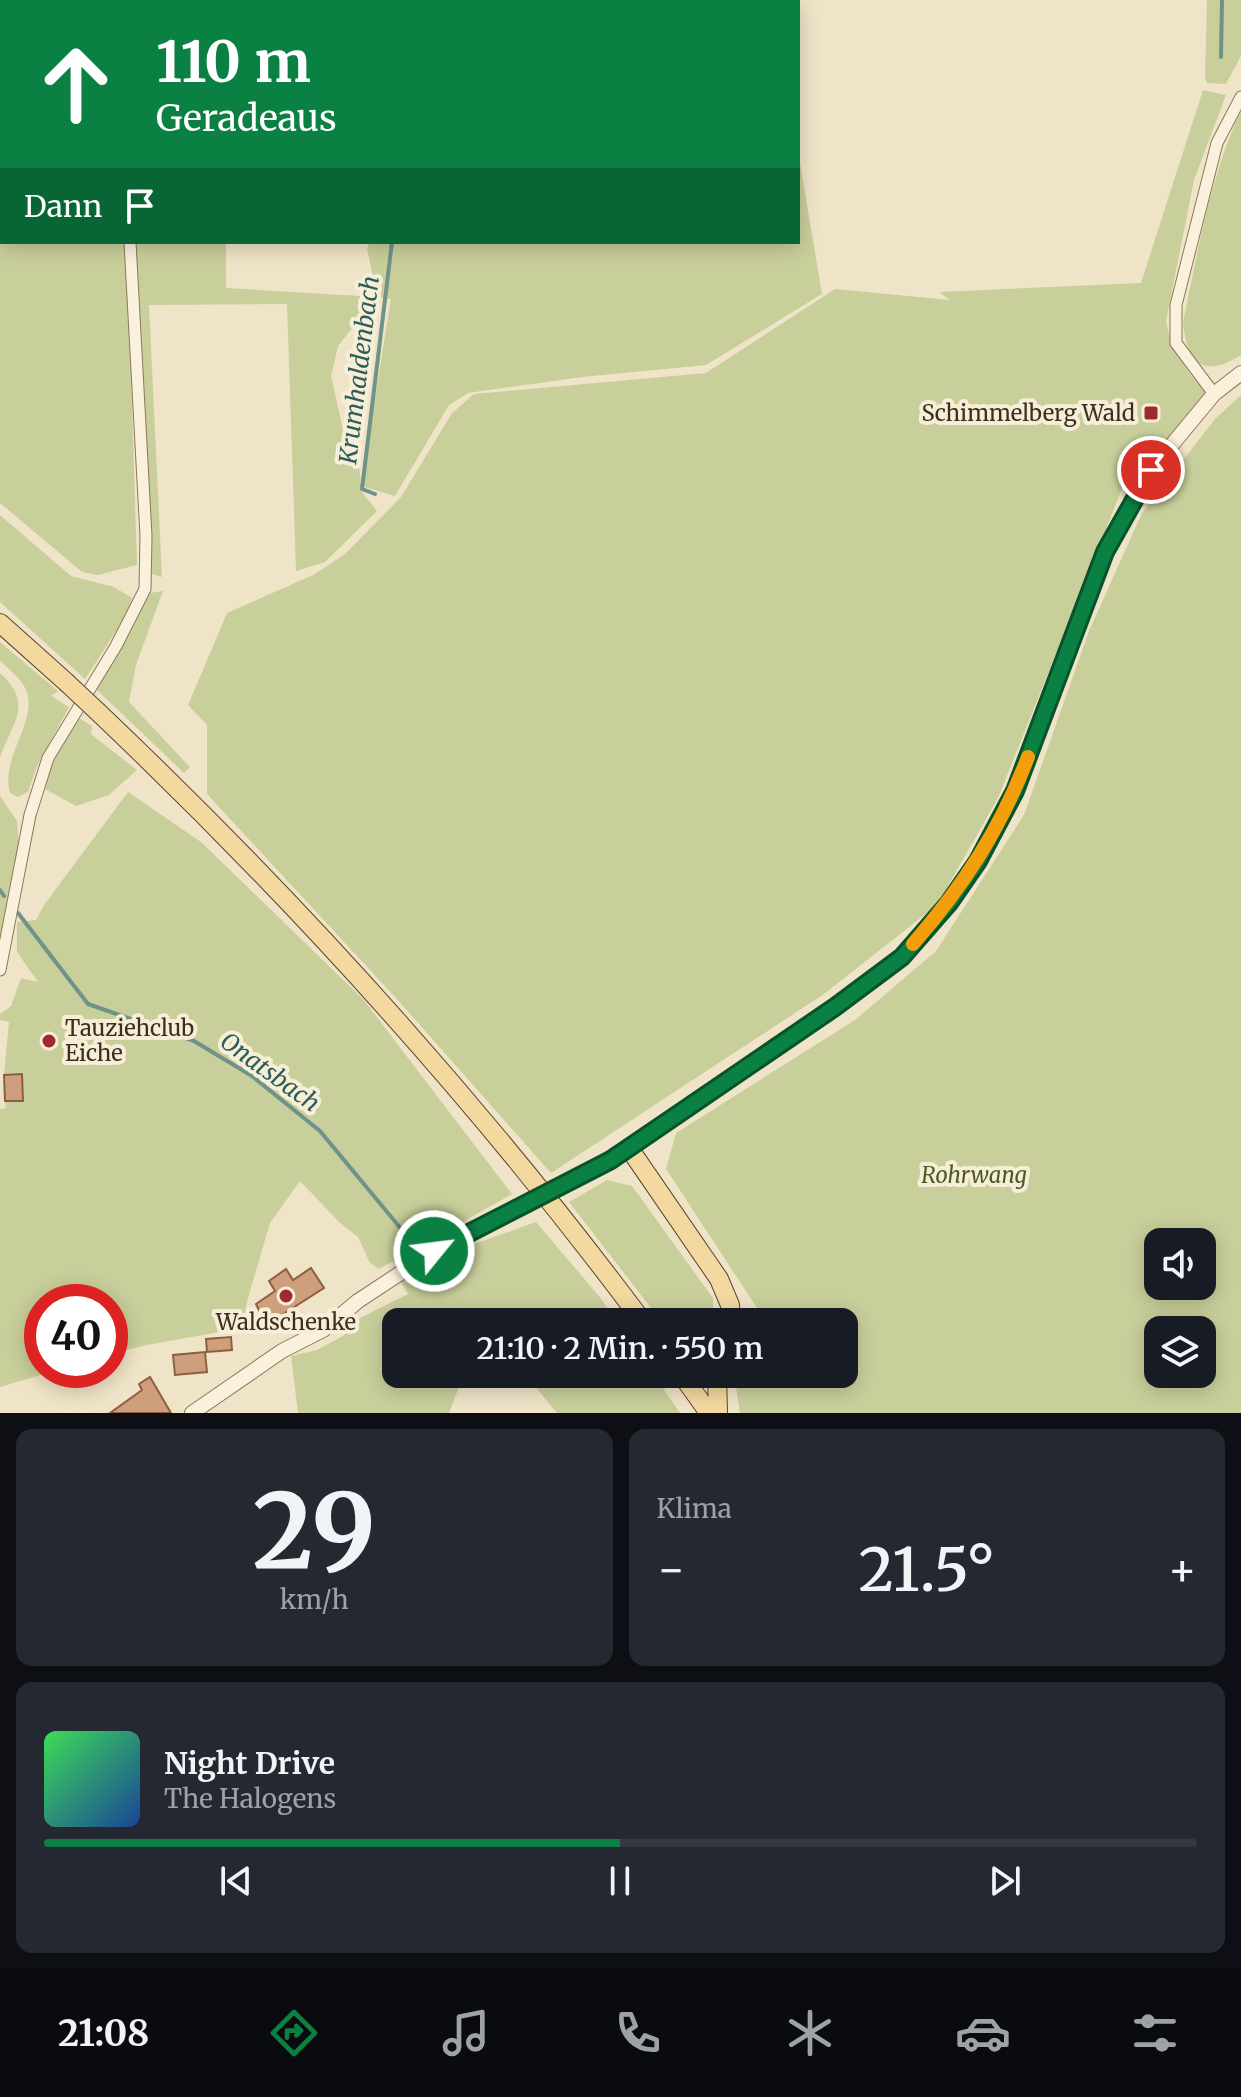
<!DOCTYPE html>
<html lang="de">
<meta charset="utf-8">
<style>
:root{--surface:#171b24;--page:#242831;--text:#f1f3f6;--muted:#9ea1a6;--line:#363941;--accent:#0b8043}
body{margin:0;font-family:Merriweather,serif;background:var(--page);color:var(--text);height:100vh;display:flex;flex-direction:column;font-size:30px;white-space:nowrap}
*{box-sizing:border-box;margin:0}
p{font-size:26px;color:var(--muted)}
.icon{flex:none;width:44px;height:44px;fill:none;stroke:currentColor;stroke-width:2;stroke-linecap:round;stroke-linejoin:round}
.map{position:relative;height:1413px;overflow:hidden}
.details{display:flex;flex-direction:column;gap:16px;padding:16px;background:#0d0f14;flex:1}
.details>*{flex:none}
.banner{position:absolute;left:0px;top:0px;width:800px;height:244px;box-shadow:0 4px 20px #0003;background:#0b8043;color:#fff;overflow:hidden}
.fabs{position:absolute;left:1144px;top:1228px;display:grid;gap:16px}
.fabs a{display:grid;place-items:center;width:72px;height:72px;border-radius:16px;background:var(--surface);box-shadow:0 4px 20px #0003;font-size:40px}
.speed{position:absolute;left:24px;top:1284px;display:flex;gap:16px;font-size:40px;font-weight:700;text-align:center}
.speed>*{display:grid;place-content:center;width:104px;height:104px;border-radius:50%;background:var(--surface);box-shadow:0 4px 20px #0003;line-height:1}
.speed .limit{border:12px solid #d22;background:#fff;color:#111}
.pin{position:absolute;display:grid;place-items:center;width:68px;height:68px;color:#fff;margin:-34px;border:4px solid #fff;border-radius:50%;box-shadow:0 2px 8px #0007}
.me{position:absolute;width:88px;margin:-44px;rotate:61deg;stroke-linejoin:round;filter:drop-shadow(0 0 6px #0008)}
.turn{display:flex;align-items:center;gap:28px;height:168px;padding:0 24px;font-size:36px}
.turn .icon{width:104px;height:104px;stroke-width:2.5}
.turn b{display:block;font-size:56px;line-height:68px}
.then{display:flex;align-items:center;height:76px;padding:0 24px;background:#0003;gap:16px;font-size:30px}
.big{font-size:60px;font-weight:600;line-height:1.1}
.details .tile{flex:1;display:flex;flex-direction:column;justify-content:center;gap:12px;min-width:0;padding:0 28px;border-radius:16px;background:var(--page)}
.details .dial{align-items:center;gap:0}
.dial b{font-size:104px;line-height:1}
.song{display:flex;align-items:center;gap:24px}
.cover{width:96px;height:96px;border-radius:12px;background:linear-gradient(135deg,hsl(130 70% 55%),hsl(220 70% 35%))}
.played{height:8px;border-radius:4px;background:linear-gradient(90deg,var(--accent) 50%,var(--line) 50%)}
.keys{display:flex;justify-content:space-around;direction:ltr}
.heat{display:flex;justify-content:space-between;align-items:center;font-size:44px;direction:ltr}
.details .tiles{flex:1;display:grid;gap:16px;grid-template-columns:1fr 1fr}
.tile:last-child{grid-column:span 2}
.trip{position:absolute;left:382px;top:1308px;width:476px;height:80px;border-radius:16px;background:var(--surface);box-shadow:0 4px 20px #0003;font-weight:600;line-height:80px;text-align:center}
.tabs{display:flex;height:128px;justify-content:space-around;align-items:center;background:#090b0e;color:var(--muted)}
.tabs .icon{width:56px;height:56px}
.tabs .selected{color:var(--accent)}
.tabs b{font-size:36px;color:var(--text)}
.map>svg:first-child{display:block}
.green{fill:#c9cf9b;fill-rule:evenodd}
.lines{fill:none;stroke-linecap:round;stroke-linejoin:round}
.stream{stroke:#6f938a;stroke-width:4}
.building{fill:#cf9f7d;stroke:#8d5f41;stroke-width:2}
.minor-casing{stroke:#8d765c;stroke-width:13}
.tertiary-casing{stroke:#8d765c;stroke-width:16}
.primary-casing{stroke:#5b4430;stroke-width:20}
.minor{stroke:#faf1dc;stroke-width:11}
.tertiary{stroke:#faf1dc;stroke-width:14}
.primary{stroke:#f3d9a0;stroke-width:18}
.tertiary-bridge-casing{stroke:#8d765c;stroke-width:16;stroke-linecap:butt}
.primary-bridge-casing{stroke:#5b4430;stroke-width:20;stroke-linecap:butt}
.tertiary-bridge{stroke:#faf1dc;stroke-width:14}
.primary-bridge{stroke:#f3d9a0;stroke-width:18}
.route-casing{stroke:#07532c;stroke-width:20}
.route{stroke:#0b8043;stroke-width:14}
.slow{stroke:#f59e0b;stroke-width:14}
.poi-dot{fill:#9e2a2b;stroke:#f7eed8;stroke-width:3}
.labels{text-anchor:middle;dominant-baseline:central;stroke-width:8;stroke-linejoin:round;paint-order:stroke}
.poi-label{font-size:22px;fill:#3d2e20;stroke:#f7eed8;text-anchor:end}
.park-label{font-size:22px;font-style:italic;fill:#4d5a26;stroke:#f7eed8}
.water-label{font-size:24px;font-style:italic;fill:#2f5d5a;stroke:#f7eed8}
</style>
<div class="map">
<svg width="1241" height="1413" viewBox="0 0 1241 1413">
<rect width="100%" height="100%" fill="#f0e4c8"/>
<!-- green -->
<path class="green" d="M0,0h116v2h-114v240h125l10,323 -39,10 -16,-3 -82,-69z
M1207,0h34v56l-15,28 -19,-1 -2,-5z
M1203,90l23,5 -32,85 -28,141 6,24 17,28 19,22 -59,71 -11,-17 -140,349 -61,107 -113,89 -273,179 -156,-176 -188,-203v-69l-19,-20 39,-92 86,-38 32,-21 56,-57 51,-84 22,-19 232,-21 129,-84 115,11 -11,-8 202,-9z
M1241,110v245c-38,24 -54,9 -58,-33 15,-72 27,-145 58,-212z
M798,151l24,143 -116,71 -124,12 -114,16 -19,12 -54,91 -34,-10 1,6 15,19 -52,51 -29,9 -9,-267 -138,1 13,272 -10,-3 -3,-11 -13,-321h90v46l134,8 7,13 -29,37 -7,30 12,53 16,35 2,21 30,-186 -14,-2 -10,-49 3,-6h428z
M1241,395v1018h-501l-5,-32 3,-7h106v-52h-88l1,-14 -91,-139 10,-36 179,-113 81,-69 88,-136 65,-184 53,-118 73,-94zM1158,1242h44v44h-44zM1158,1330h44v44h-44z
M0,515l71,61 43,11 18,11 -6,18 -41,63 -85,-77z
M163,591l-27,74 -7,37 61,65 -6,6 -89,-85 30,-46 25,-49z
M0,642l58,49 -7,5 18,11 -32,59 -9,26 -10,5 -8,-4c-10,-37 29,-73 16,-103 -4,-11 -18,-21 -26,-29z
M0,673c34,31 13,49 0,84z
M79,718l13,8 -1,8 46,36 -28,25 -33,11 -31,-17 9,-31z
M128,792l73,50 162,157 149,195 -133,75 -9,-6 -12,-26 -19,-15 -39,-41 -30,42 -22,75 -6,30 -95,17 -37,9v-52h-68v68h15l-57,17v-278l6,-1 -1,-7 18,-1 -1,-25h-18l5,-53 -9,-2v-6l11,-8 10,-28 17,4 -21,-30v-30l19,-2 8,-15z
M0,796l17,25 2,25 -19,94z
M607,1180l25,6 81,112v24h-51l-93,-120z
M536,1222l63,74 18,26h-221v52h68l-15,39h-151l-7,-57 26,-6 26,-14 17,-18 48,-24 -8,-14 52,-28z
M525,1374h128l27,39h-123z"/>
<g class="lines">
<!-- stream -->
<path class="stream" d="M1221,57l1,-57
M375,494l-13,-5 30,-247
M0,890l4,6
M18,913l70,91 106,37 58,35 68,55 87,105"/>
</g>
<!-- building -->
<path class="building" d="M22,1074l1,27h-18l-1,-26z
M311,1268l13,20 -58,37 -10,-21 19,-13 -6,-10 17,-12 7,11z
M231,1337l1,13 -25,2 -1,-13z
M205,1352l2,20 -32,3 -2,-20z
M150,1377l21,36h-61l32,-23 -3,-6z"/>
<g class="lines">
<!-- minor casing -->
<g class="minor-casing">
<path id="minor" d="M121,0v2
M1214,394l-38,-51v-38l41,-162 24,-46
M0,970l30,-155 18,-57 68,-112 29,-57 1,-53 -16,-294"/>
</g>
<!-- tertiary casing -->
<g class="tertiary-casing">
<path id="tertiary" d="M585,1175l250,-168 67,-50 47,-54 29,-42 37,-70 90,-239 46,-82 63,-76 27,-21
M192,1413l90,-62 41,-21 35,-29 76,-50 74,-38"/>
</g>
<!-- primary casing -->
<g class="primary-casing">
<path id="primary" d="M0,623l66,59
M98,712c199,189 381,390 545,610
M629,1148l90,131 11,26 1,17
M681,1374l28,39
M717,1374l1,39"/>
</g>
<!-- minor -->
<use href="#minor" class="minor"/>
<!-- tertiary -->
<use href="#tertiary" class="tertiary"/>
<!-- primary -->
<use href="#primary" class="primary"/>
<!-- tertiary-bridge casing -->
<g class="tertiary-bridge-casing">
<path id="tertiary-bridge" d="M508,1213l77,-38"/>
</g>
<!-- primary-bridge casing -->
<g class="primary-bridge-casing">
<path id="primary-bridge" d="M66,682l32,30"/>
</g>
<!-- tertiary-bridge -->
<use href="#tertiary-bridge" class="tertiary-bridge"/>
<!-- primary-bridge -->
<use href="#primary-bridge" class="primary-bridge"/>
</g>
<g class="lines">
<!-- route casing -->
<g class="route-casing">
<path id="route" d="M434,1251l177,-91 224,-153 67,-50 47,-54 29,-42 37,-70 90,-239 46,-82"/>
</g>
<!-- route -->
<use href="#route" class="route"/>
<!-- slow -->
<path class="slow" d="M913,944c51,-59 87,-114 115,-187"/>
</g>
<!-- markers -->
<g class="poi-dot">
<rect x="1143" y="405" width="16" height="16" rx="4"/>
<circle cx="49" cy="1041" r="8"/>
<circle cx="286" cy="1296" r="8"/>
</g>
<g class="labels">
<!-- poi labels -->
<g class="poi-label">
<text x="1135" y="413">Schimmelberg Wald</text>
<text x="65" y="1028" text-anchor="start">Tauziehclub<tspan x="65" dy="25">Eiche</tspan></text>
<text x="286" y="1322" text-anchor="middle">Waldschenke</text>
</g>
<!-- park labels -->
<g class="park-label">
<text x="974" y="1175">Rohrwang</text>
</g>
<!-- water labels -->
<g class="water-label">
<text transform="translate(359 370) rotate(-83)">Krumhaldenbach</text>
<text transform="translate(270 1072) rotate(36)">Onatsbach</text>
</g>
</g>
</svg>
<div class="fabs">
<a><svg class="icon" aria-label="sound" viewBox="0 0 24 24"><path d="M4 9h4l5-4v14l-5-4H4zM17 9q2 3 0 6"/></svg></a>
<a><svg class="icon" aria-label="layers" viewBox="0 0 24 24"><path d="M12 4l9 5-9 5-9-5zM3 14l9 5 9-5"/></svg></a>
</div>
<div class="speed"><div class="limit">40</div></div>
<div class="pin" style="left:1151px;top:470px;background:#d93025"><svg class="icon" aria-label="arrive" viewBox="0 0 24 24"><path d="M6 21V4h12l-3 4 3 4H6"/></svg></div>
<svg class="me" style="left:434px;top:1251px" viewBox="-20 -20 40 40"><circle r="17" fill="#0b8043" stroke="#fff" stroke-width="3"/><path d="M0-11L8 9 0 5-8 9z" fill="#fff"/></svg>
<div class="trip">21:10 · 2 Min. · 550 m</div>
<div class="banner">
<div class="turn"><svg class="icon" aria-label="ahead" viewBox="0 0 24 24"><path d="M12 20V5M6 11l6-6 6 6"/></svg><div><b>110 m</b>Geradeaus</div></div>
<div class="then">Dann<svg class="icon" aria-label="arrive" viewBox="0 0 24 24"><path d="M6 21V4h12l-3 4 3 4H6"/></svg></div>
</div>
</div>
<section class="details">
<div class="tiles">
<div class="tile dial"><b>29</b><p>km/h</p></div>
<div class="tile"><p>Klima</p>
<div class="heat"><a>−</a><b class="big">21.5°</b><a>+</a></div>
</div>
<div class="tile">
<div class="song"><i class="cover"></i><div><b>Night Drive</b><p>The Halogens</p></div></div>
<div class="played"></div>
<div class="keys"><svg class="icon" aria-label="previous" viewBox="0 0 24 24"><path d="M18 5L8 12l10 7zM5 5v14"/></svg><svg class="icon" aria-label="pause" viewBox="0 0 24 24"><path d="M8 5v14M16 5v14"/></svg><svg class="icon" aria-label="next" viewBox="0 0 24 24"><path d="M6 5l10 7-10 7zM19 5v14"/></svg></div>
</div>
</div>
</section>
<nav class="tabs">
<b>21:08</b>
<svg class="icon selected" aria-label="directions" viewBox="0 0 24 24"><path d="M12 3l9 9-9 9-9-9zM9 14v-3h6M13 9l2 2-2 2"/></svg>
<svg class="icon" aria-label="music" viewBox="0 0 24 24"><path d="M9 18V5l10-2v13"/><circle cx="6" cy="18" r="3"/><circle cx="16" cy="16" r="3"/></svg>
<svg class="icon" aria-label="phone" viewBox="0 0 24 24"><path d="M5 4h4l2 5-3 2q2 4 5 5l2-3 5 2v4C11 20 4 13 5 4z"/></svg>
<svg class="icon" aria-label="climate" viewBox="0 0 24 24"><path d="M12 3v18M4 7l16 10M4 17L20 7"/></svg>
<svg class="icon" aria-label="car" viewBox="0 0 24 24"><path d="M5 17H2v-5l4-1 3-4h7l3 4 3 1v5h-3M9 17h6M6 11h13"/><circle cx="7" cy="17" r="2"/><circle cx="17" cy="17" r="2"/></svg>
<svg class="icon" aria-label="filters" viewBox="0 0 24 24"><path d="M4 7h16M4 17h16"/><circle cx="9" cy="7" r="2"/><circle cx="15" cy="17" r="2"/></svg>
</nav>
